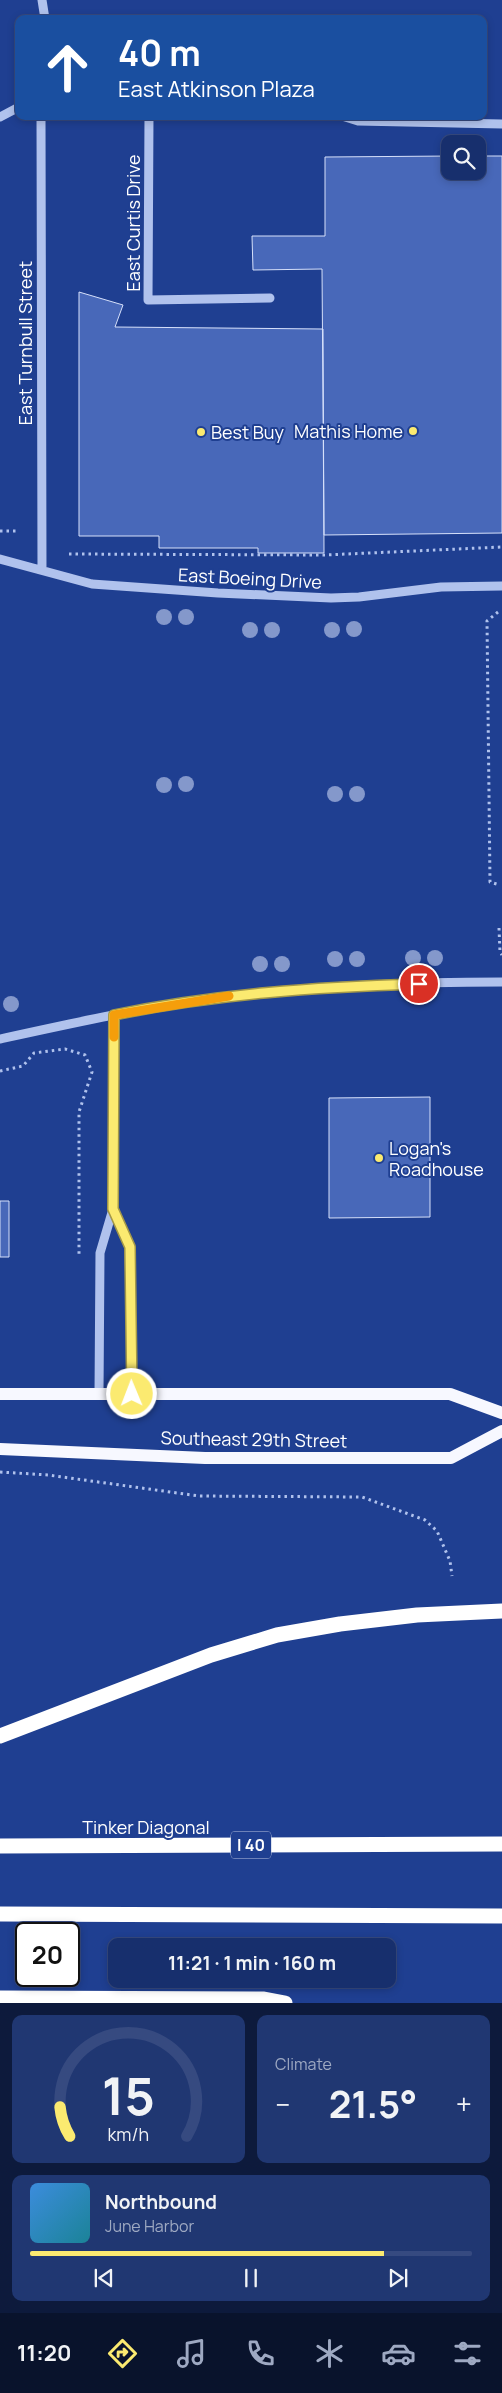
<!DOCTYPE html>
<meta charset="utf-8">
<style>
:root{--surface:#172f6d;--page:#203772;--text:#f1f3f6;--muted:#9ea9c2;--line:#364a80;--accent:#fbea70}
body{margin:0;font-family:Manrope,sans-serif;background:var(--page);color:var(--text);height:100vh;display:flex;flex-direction:column;font-size:19px;white-space:nowrap}
*{box-sizing:border-box;margin:0}
p{font-size:16px;color:var(--muted)}
.icon{flex:none;width:28px;height:28px;fill:none;stroke:currentColor;stroke-width:2;stroke-linecap:round;stroke-linejoin:round}
.map{position:relative;height:2003px;overflow:hidden}
.panel{display:flex;flex-direction:column;gap:12px;padding:12px;background:#0d1a3c;flex:1}
.panel>*{flex:none}
.top-card{position:absolute;left:15px;top:15px;width:472px;height:105px;border-radius:10px;box-shadow:0 2px 8px #0003,0 0 0 1px var(--line);background:#1a4fa0;color:#fff;overflow:hidden}
.controls{position:absolute;left:441px;top:135px;display:grid;gap:10px}
.controls a{display:grid;place-items:center;width:45px;height:45px;border-radius:10px;background:var(--surface);box-shadow:0 2px 8px #0003,0 0 0 1px var(--line);font-size:25px}
.speed{position:absolute;left:15px;top:1922px;display:flex;gap:10px;font-size:25px;font-weight:700;text-align:center}
.speed>*{display:grid;place-content:center;width:65px;height:65px;border-radius:50%;background:var(--surface);box-shadow:0 2px 8px #0003,0 0 0 1px var(--line);line-height:1}
.speed .limit{border:2px solid #111;border-radius:8px;background:#fff;color:#111}
.pin{position:absolute;display:grid;place-items:center;width:42px;height:42px;color:#fff;margin:-21px;border:2px solid #fff;border-radius:50%;box-shadow:0 1px 5px #0007}
.me{position:absolute;width:55px;margin:-28px;rotate:359deg;stroke-linejoin:round;filter:drop-shadow(0 0 4px #0008)}
.turn{display:flex;align-items:center;gap:18px;height:105px;padding:0 20px;font-size:22px}
.turn .icon{width:65px;height:65px;stroke-width:2.5}
.turn b{display:block;font-size:35px;line-height:42px}
.big{font-size:38px;font-weight:700;line-height:1.1}
.panel .tile{flex:1;display:flex;flex-direction:column;justify-content:center;gap:8px;min-width:0;padding:0 18px;border-radius:10px;background:var(--page)}
.panel .dial{align-items:center;gap:0}
.dial svg{height:130px;overflow:visible;fill:none;stroke:var(--line);stroke-width:7;stroke-linecap:round;text-anchor:middle}
.dial text{fill:var(--text);stroke:none}
.song{display:flex;align-items:center;gap:15px}
.cover{width:60px;height:60px;border-radius:8px;background:linear-gradient(135deg,hsl(210 70% 55%),hsl(190 70% 35%))}
.played{height:5px;border-radius:2px;background:linear-gradient(90deg,var(--accent) 80%,var(--line) 80%)}
.keys{display:flex;justify-content:space-around;direction:ltr}
.heat{display:flex;justify-content:space-between;align-items:center;font-size:28px;direction:ltr}
.panel .tiles{flex:1;display:grid;gap:12px;grid-template-columns:1fr 1fr}
.tile:last-child{grid-column:span 2}
.trip{position:absolute;left:108px;top:1938px;width:288px;height:50px;border-radius:10px;background:var(--surface);box-shadow:0 2px 8px #0003,0 0 0 1px var(--line);font-weight:700;line-height:50px;text-align:center}
.dock{display:flex;height:80px;justify-content:space-around;align-items:center;background:#09132c;color:var(--muted)}
.dock .icon{width:35px;height:35px}
.dock .current{color:var(--accent)}
.dock b{font-size:22px;color:var(--text)}
.map>svg:first-child{display:block}
.building{fill:#4868b9;stroke:#d6e0fa}
.lines{fill:none;stroke-linecap:round;stroke-linejoin:round}
.path{stroke:#b0c2ed;stroke-width:3;stroke-dasharray:2.5 4;stroke-linecap:butt}
.minor{stroke:#b0c2ed;stroke-width:9}
.major{stroke:#f7f8ff;stroke-width:12}
.highway{stroke:#fff;stroke-width:15}
.tree{fill:#8498cb}
.route-casing{stroke:#a39849;stroke-width:12}
.route{stroke:#fbea70;stroke-width:9}
.slow{stroke:#f59e0b;stroke-width:9}
.poi-dot{fill:#fbea70;stroke:#1f3f91;stroke-width:2}
.labels{text-anchor:middle;dominant-baseline:central;stroke-width:4;stroke-linejoin:round;paint-order:stroke}
.shield{fill:#1f3f91;stroke:#bcc5de;stroke-width:1}
.shield-label{font-size:16px;font-weight:bold;fill:#fff}
.street-label{font-size:18px;fill:#fff;stroke:#1f3f91}
.poi-label{font-size:18px;fill:#fff;stroke:#1f3f91;text-anchor:start}
</style>
<div class="map">
<svg width="502" height="2003" viewBox="0 0 502 2003">
<rect width="100%" height="100%" fill="#1f3f91"/>
<!-- building -->
<path class="building" d="M450,156v15h28v-15h24v377l-178,2 -2,-266 -69,1 -1,-34h73v-79z
M79,292l44,13 -8,22 208,2 1,224h-66v-5h-99v-12h-80z
M430,1097v120l-101,1v-120z
M0,1201h9v56h-9z"/>
<g class="lines">
<!-- path -->
<path class="path" d="M0,531h19
M69,554l256,1 177,-8
M498,612l-11,9 3,261 10,3
M499,928l1,24 2,3
M0,1071l23,-5 11,-13 31,-4 20,6 7,17 -13,40v142
M0,1472l48,3 151,21 163,1 63,23 12,11 13,30 2,15"/>
<!-- minor -->
<path class="minor" d="M42,0l3,19
M41,116l1,454
M149,116l-1,184 122,-2
M342,116l16,5 144,3
M0,117l19,-10
M0,559l92,25 126,9 113,5 28,-1 82,-10 61,-1
M0,1039c73,-16 145,-32 219,-41 93,-13 189,-16 283,-16
M113,1209l16,38 3,147
M99,1394l1,-141 13,-44 1,-194"/>
<!-- major -->
<path class="major" d="M0,1394h450l52,19
M0,1449l205,9h246l51,-27"/>
<!-- highway -->
<path class="highway" d="M0,1736l211,-81 66,-20 63,-11 77,-9 85,-4
M0,1846l502,-2
M0,1914l502,2
M0,1998l264,1 21,4"/>
</g>
<!-- trees -->
<g class="tree">
<circle cx="164" cy="617" r="8"/>
<circle cx="186" cy="617" r="8"/>
<circle cx="354" cy="629" r="8"/>
<circle cx="250" cy="630" r="8"/>
<circle cx="272" cy="630" r="8"/>
<circle cx="332" cy="630" r="8"/>
<circle cx="186" cy="784" r="8"/>
<circle cx="164" cy="785" r="8"/>
<circle cx="335" cy="794" r="8"/>
<circle cx="357" cy="794" r="8"/>
<circle cx="413" cy="958" r="8"/>
<circle cx="435" cy="958" r="8"/>
<circle cx="335" cy="959" r="8"/>
<circle cx="357" cy="959" r="8"/>
<circle cx="260" cy="964" r="8"/>
<circle cx="282" cy="964" r="8"/>
<circle cx="11" cy="1004" r="8"/>
</g>
<g class="lines">
<!-- route casing -->
<g class="route-casing">
<path id="route" d="M132,1394l-2,-147 -17,-38 1,-194c101,-21 203,-28 305,-31"/>
</g>
<!-- route -->
<use href="#route" class="route"/>
<!-- slow -->
<path class="slow" d="M114,1037v-22l115,-19"/>
</g>
<!-- markers -->
<g class="poi-dot">
<circle cx="413" cy="431" r="5"/>
<circle cx="201" cy="432" r="5"/>
<circle cx="379" cy="1158" r="5"/>
</g>
<g class="labels">
<!-- shield labels -->
<rect class="shield" x="231" y="1831.5" width="40" height="27" rx="4"/>
<g class="shield-label">
<text x="251" y="1845">I 40</text>
</g>
<!-- street labels -->
<g class="street-label">
<text transform="translate(133 223) rotate(-90)">East Curtis Drive</text>
<text transform="translate(25 343) rotate(-90)">East Turnbull Street</text>
<text transform="translate(250 578) rotate(3)">East Boeing Drive</text>
<text transform="translate(254 1439) rotate(1)">Southeast 29th Street</text>
<text x="146" y="1827">Tinker Diagonal</text>
</g>
<!-- poi labels -->
<g class="poi-label">
<text x="403" y="431" text-anchor="end">Mathis Home</text>
<text x="211" y="432">Best Buy</text>
<text x="389" y="1148">Logan's<tspan x="389" dy="21">Roadhouse</tspan></text>
</g>
</g>
</svg>
<div class="controls">
<a><svg class="icon" aria-label="search" viewBox="0 0 24 24"><circle cx="10" cy="10" r="6"/><path d="M15 15l6 6"/></svg></a>
</div>
<div class="speed"><div class="limit">20</div></div>
<div class="pin" style="left:419px;top:984px;background:#d93025"><svg class="icon" aria-label="arrive" viewBox="0 0 24 24"><path d="M6 21V4h12l-3 4 3 4H6"/></svg></div>
<svg class="me" style="left:132px;top:1394px" viewBox="-20 -20 40 40"><circle r="17" fill="#fbea70" stroke="#fff" stroke-width="3"/><path d="M0-11L8 9 0 5-8 9z" fill="#fff"/></svg>
<div class="trip">11:21 · 1 min · 160 m</div>
<div class="top-card">
<div class="turn"><svg class="icon" aria-label="ahead" viewBox="0 0 24 24"><path d="M12 20V5M6 11l6-6 6 6"/></svg><div><b>40 m</b>East Atkinson Plaza</div></div>
</div>
</div>
<section class="panel">
<div class="tiles">
<div class="tile dial"><svg viewBox="0 0 100 80">
<path d="M14 69A42 42 0 1 1 86 69"/>
<path d="M14 69A42 42 0 0 1 8 51" stroke="#fbea70"/>
<text x="50" y="56" font-size="32" font-weight="700">15</text>
<text x="50" y="72" font-size="11">km/h</text>
</svg></div>
<div class="tile"><p>Climate</p>
<div class="heat"><a>−</a><b class="big">21.5°</b><a>+</a></div>
</div>
<div class="tile">
<div class="song"><i class="cover"></i><div><b>Northbound</b><p>June Harbor</p></div></div>
<div class="played"></div>
<div class="keys"><svg class="icon" aria-label="previous" viewBox="0 0 24 24"><path d="M18 5L8 12l10 7zM5 5v14"/></svg><svg class="icon" aria-label="pause" viewBox="0 0 24 24"><path d="M8 5v14M16 5v14"/></svg><svg class="icon" aria-label="next" viewBox="0 0 24 24"><path d="M6 5l10 7-10 7zM19 5v14"/></svg></div>
</div>
</div>
</section>
<nav class="dock">
<b>11:20</b>
<svg class="icon current" aria-label="directions" viewBox="0 0 24 24"><path d="M12 3l9 9-9 9-9-9zM9 14v-3h6M13 9l2 2-2 2"/></svg>
<svg class="icon" aria-label="music" viewBox="0 0 24 24"><path d="M9 18V5l10-2v13"/><circle cx="6" cy="18" r="3"/><circle cx="16" cy="16" r="3"/></svg>
<svg class="icon" aria-label="phone" viewBox="0 0 24 24"><path d="M5 4h4l2 5-3 2q2 4 5 5l2-3 5 2v4C11 20 4 13 5 4z"/></svg>
<svg class="icon" aria-label="climate" viewBox="0 0 24 24"><path d="M12 3v18M4 7l16 10M4 17L20 7"/></svg>
<svg class="icon" aria-label="car" viewBox="0 0 24 24"><path d="M5 17H2v-5l4-1 3-4h7l3 4 3 1v5h-3M9 17h6M6 11h13"/><circle cx="7" cy="17" r="2"/><circle cx="17" cy="17" r="2"/></svg>
<svg class="icon" aria-label="filters" viewBox="0 0 24 24"><path d="M4 7h16M4 17h16"/><circle cx="9" cy="7" r="2"/><circle cx="15" cy="17" r="2"/></svg>
</nav>
